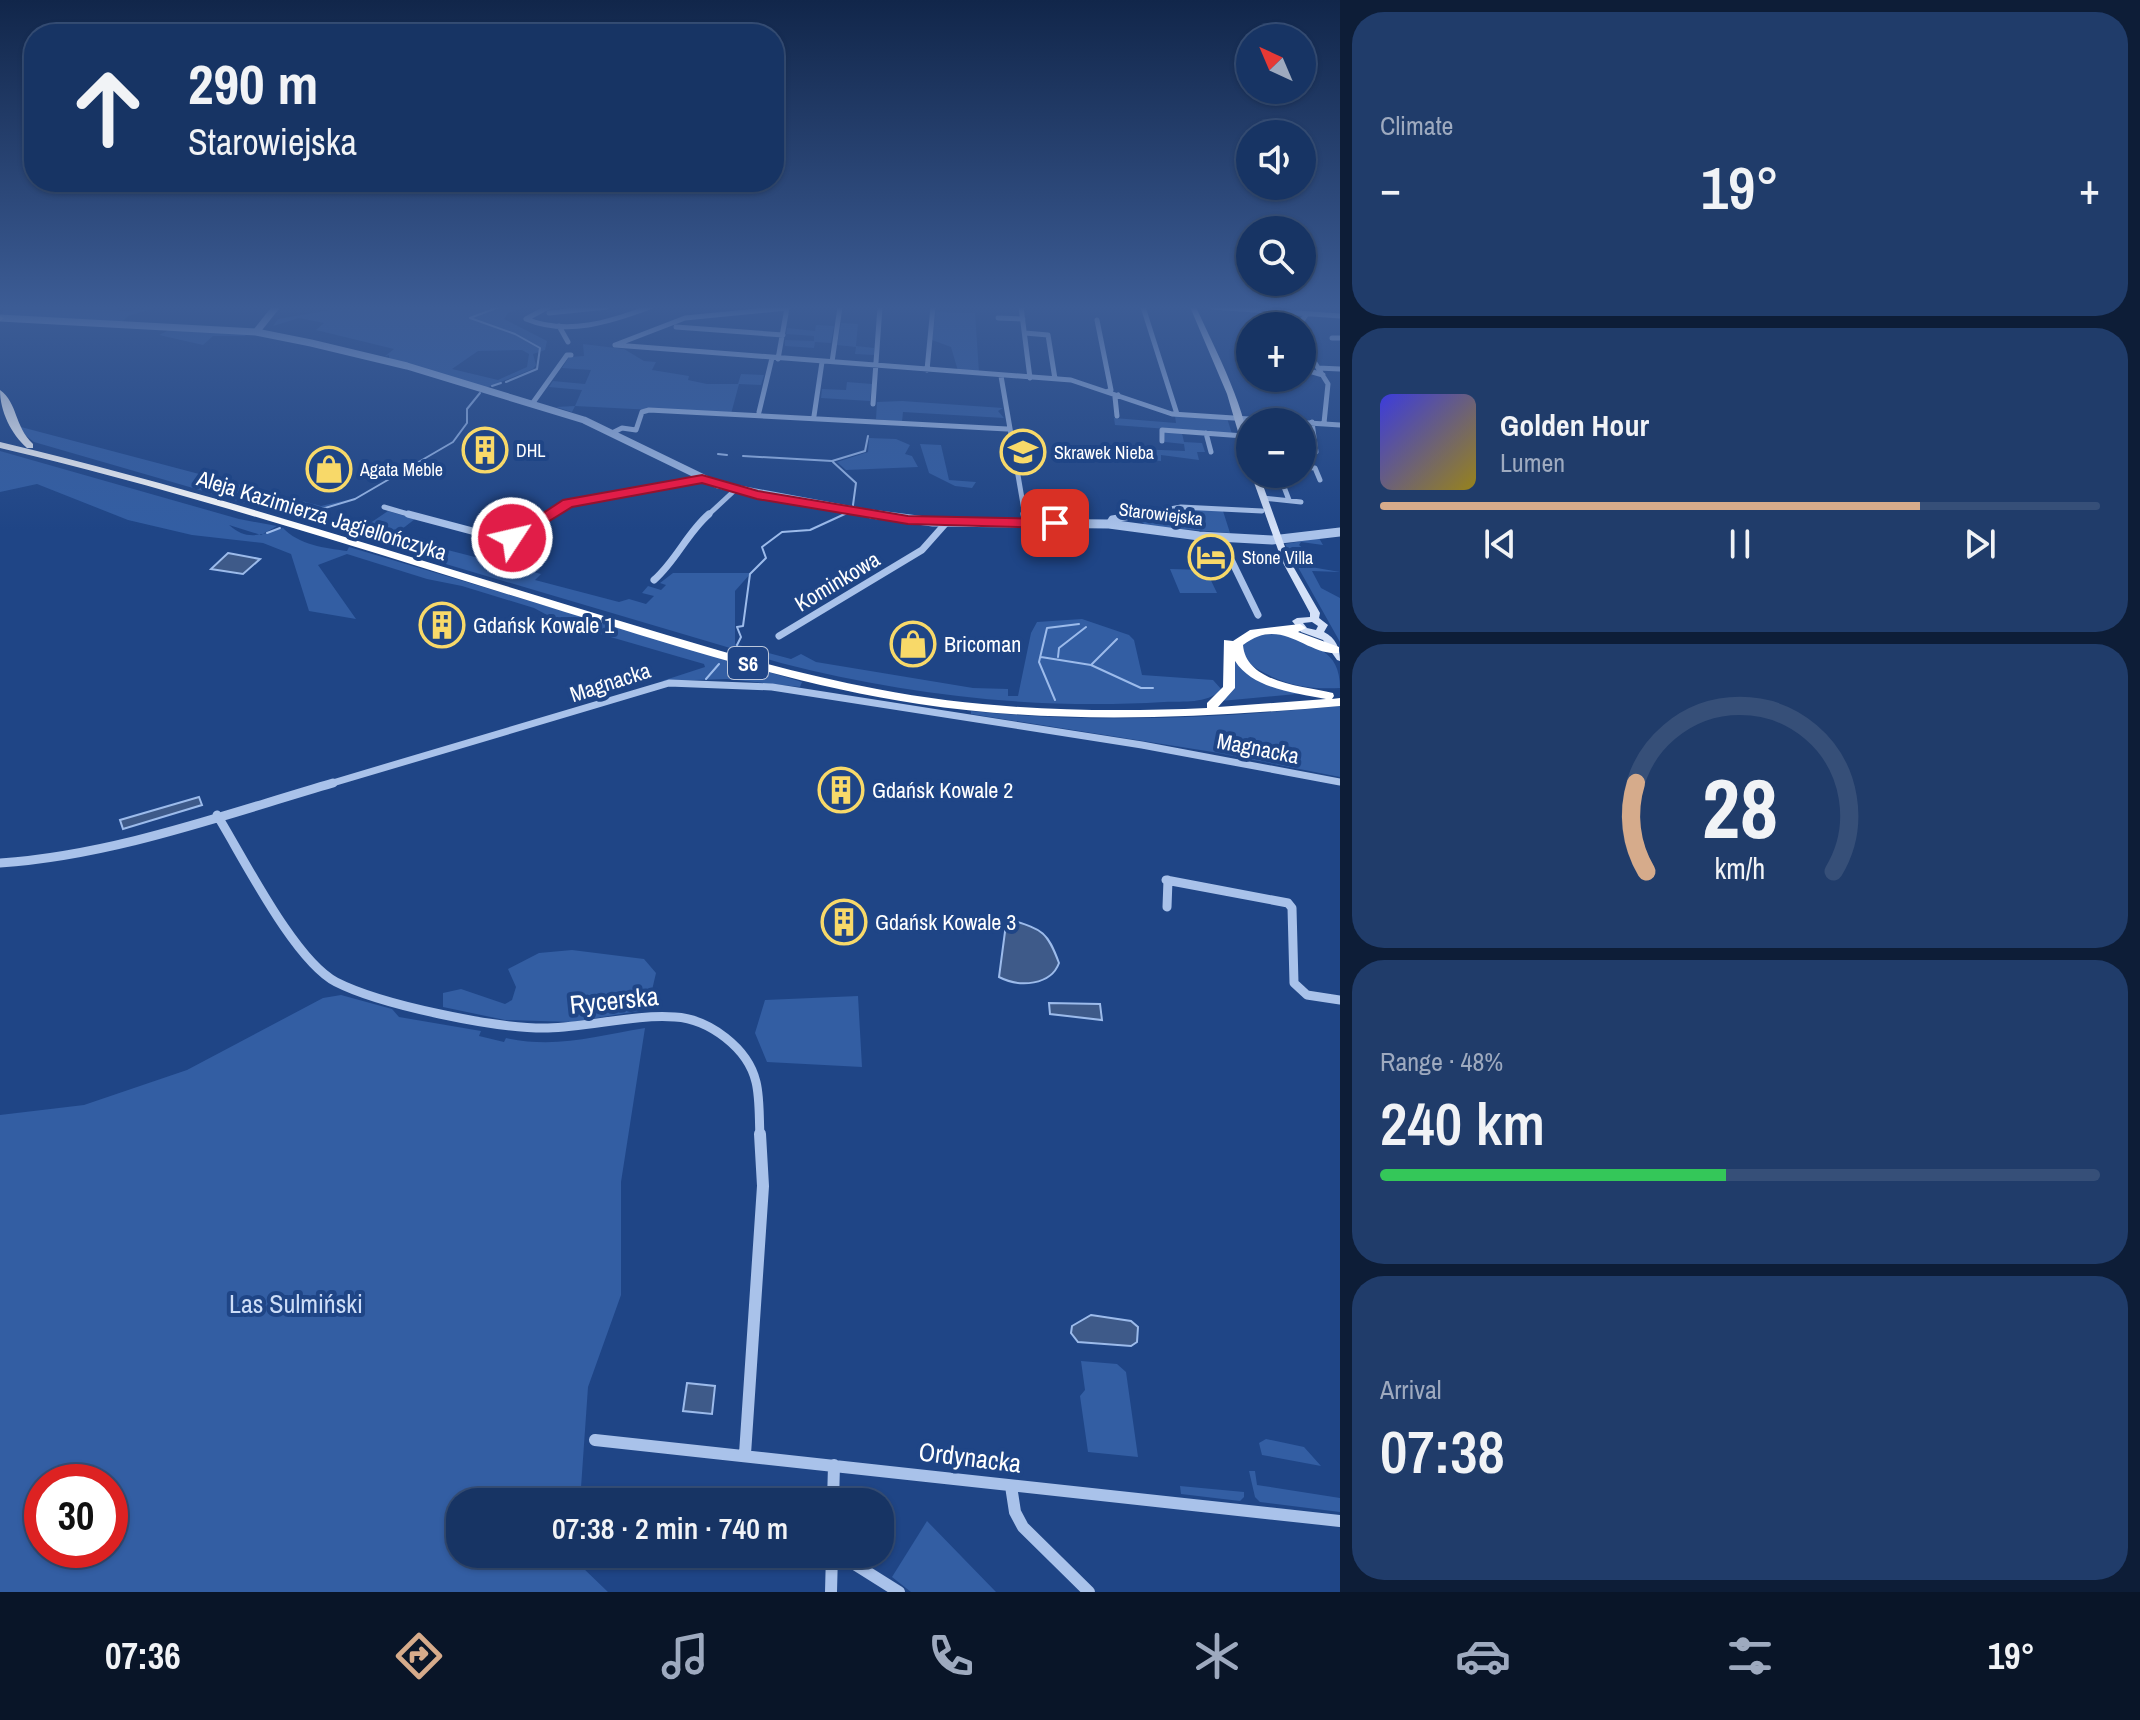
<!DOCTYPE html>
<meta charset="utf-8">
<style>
:root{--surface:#173464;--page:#203c6a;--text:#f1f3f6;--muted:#9eaabf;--line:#364f78;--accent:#d6ab8b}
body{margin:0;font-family:"Archivo Narrow",sans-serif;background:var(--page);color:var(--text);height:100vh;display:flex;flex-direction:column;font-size:30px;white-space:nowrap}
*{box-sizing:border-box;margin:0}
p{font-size:26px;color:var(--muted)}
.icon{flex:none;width:44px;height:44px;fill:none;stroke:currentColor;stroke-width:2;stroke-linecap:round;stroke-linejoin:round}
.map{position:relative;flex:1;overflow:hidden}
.side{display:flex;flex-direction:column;gap:12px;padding:12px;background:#0d1d37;width:800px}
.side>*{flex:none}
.guide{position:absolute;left:24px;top:24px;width:760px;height:168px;border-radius:32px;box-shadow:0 2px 6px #0004,0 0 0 2px var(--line);background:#173464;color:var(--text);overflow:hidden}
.needle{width:52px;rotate:316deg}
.tools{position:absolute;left:1236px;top:24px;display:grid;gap:16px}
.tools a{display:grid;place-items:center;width:80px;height:80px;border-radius:50%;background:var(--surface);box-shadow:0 2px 6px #0004,0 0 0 2px var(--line);font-size:40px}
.speed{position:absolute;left:24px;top:1464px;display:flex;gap:16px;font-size:40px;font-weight:700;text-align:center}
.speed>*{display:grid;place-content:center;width:104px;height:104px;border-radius:50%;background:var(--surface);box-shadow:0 2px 6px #0004,0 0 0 2px var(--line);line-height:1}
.speed .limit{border:12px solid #d22;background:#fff;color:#111}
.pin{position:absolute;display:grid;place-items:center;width:68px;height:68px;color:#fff;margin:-34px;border-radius:16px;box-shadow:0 4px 12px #0006}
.me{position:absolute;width:88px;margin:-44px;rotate:55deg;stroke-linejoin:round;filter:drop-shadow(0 0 6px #0008)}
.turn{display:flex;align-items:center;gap:28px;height:168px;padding:0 32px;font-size:36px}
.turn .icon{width:104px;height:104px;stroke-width:2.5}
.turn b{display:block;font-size:56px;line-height:68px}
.big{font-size:60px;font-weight:600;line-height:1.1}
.side .widget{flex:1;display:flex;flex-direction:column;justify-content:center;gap:12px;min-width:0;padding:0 28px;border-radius:32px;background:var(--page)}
.side .dial{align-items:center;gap:0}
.dial svg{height:208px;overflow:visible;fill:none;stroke:var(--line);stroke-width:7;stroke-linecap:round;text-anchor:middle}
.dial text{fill:var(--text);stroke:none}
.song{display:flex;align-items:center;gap:24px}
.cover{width:96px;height:96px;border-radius:12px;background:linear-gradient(135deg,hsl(240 70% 55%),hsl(50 70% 35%))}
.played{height:8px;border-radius:4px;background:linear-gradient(90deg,var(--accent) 75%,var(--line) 75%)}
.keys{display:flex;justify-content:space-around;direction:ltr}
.heat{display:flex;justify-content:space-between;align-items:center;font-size:44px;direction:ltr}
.charge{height:12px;border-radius:6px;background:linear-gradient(90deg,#34c759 48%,var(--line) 0)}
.trip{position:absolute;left:446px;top:1488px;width:448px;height:80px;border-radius:32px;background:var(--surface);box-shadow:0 2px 6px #0004,0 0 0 2px var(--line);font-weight:600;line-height:80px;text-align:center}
.menu{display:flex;height:128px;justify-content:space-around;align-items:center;background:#091528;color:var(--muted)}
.menu .icon{width:56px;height:56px}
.menu .on{color:var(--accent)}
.menu b{font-size:36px;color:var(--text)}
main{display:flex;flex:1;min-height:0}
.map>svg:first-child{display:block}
.green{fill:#335ea3;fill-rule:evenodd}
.water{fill:#3e5a89;stroke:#9cbbeb;stroke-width:2}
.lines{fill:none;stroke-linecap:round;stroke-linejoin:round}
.stream{stroke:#9cbbeb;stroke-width:2}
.minor-far3{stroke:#a9c2ea;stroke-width:5}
.minor-far2{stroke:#a9c2ea;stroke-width:7}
.minor-far1{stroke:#a9c2ea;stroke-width:9}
.minor{stroke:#a9c2ea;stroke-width:12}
.tertiary-far1{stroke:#a9c2ea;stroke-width:7}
.tertiary{stroke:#a9c2ea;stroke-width:9}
.secondary{fill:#d4e1f8;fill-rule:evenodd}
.motorway{fill:#fff;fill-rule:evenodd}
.route{fill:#e11d48;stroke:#92132f;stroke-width:2}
.labels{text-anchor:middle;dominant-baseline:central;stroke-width:8;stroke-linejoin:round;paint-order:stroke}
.far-poi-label{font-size:18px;fill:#fff;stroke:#1f4586;text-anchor:start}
.far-street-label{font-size:18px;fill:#fff;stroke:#1f4586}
.shield{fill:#1f4586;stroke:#bcc7db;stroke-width:2}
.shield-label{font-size:20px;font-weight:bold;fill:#fff}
.street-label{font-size:22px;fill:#fff;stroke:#1f4586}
.poi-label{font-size:22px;fill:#fff;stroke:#1f4586;text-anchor:start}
.near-street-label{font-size:26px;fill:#fff;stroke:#1f4586}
.near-park-label{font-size:26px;fill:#cdddf7;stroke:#1f4586}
</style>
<main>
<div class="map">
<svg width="1340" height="1592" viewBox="0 0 1340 1592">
<rect width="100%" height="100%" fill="#1f4586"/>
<!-- green -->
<path class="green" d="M5,307h115l-4,3c13,4 28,-3 42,-3l-30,9 -6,6 -121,-7z
M526,307l-18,6 -4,6 43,22 -2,9 -12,4 3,11 -3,4 -47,19 -97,-29v-4l-5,2 10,-8 -78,-19 8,-7 -25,-5 -26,8 5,-7 59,-10zM522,350l7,4 -2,13 -29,13 -46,-11 26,-18z
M936,312l39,1 4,59 -21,-1 -7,-24 -19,-7z
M841,323l17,1 -2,22 18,2v7l-19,-1 1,-7 -19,-2z
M816,325l18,1 -3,17 -16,-1 -1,6 -29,-2v-6l29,1v-5l-28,-2 1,-6 28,3z
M169,330l75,4 2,2h-33l-10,9 -44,-10z
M583,344l41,5 20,12 12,1 -4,8 37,6 -1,4 19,4h31l3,-10 23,1 -3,10 -22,-1 -8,30 -156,-8 -3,6 -16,-5 19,-1 7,-16 -33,-3 4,-6 32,3 6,-14 -29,-2 7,-11 15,-1z
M847,382l25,2 -2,17 -49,-3 1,-9 24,1z
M902,401l101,7 -5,3 6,7 -101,-6 -1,10 -26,-3 1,-17z
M1175,416l52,2 5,16 -117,-9 -1,-7 62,5z
M21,427l300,79 26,-6 -54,17 -259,-75 -14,-11z
M1168,432l14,1 2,9 18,1 3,9h-8l2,8 -38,-5v6l-23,-2 -1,-10 48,2 -1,-7 -19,-2 -1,-9z
M869,438l27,1 14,6 -5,9 7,2 6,11 -72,3 -9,-8 31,-10z
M920,444l21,1 8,35 27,2 -4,6 -17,-2 -26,-13z
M0,451l239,68 38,7 -16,9 -32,-10c18,16 31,10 54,3 16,17 42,20 64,23l2,-4 453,135 -2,5 -73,-8 -65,2 43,-14 -1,-3 -142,-41 -28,-15 -72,-22 -35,-7 -80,-25 -29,11 38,54 -47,-8 -18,-57 -28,-11 -71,-8 -64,-15 -91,-36 -37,8z
M1191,509l32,2 7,22 -84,-7 -9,-9z
M388,511l27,8 -22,17 148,38 -6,6 84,22 10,-3 17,5 8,-8 -12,-3 6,-7 13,4 5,-5 -6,-2 13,-10h78l-16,18v53l56,15 10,-5 15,8 157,26 35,1v7h10l13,-63 6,-11 45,-3 47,16 5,5 8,35 71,5 9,10c-17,14 -37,11 -58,12 -129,8 -258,-7 -383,-39l-430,-127z
M1319,538l4,7 -22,-3 -2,3 7,6 -2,6 7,10 29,5 -28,-1 9,17 19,10v44l-55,-98z
M1170,569l36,1 11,23h-37z
M1282,633c31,13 58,16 58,55 -39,2 -68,-6 -98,-30l1,-15 9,-7z
M1234,661l15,13 58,19 -86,8z
M1340,706v71l-127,-25 -242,-38v-3c124,13 245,7 369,-5z
M572,950l72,9 12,14 -7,30 -10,8 -67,11 -67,-2 -62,-13v-14l18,-4 44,15 7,-4 4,-13 -8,-18 31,-16z
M341,995l51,14 7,8 82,14 -2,5 25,6 2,-4c51,11 89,-2 139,-10l-24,154v113l-33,92 -8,115h-120v52h119l2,12 27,26h-608v-477l84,-10 103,-35 136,-72zM110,1482v68h-68v-68z
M858,996l4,71 -95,-5 -12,-29 10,-33z
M1081,1361l36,3 9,8 12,85 -50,-5 -8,-56 5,-6z
M1266,1439l38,8 17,19 -59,-11 -3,-12z
M1249,1471h6l2,14 83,13v14l-80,-10 -5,-5z
M1180,1486l64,6v5l-4,4 -59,-7z
M927,1521l69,71h-85l-19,-15z"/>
<!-- water -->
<path class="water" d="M228,553l32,6 -17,15 -32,-5z
M199,797l3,8 -79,24 -3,-9z
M1011,920c32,10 36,11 48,43 -8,22 -39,25 -60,14l7,-53z
M1049,1003l51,1 2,16 -52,-6z
M1091,1315l40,6 7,6 -1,15 -6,4 -53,-4 -7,-9 1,-7z
M687,1383l28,3 -3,28 -29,-3z"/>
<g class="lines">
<!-- stream -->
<path class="stream" d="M499,307l-29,11 45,16 25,14 -3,21 -31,13
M492,386l9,-3
M718,454l9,1
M743,456l89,5 33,-10 3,-15
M833,462l23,21 -3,22
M295,517l60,-18 98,-57 14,-19v-14l13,-16
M267,533l13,-5
M737,645l4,-8 -4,-10 6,-1 7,-52 16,-16 -4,-11 20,-15 28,-2 37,-17
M1041,657l50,8 50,23h12
M1058,657l1,-9 27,-21
M1092,664l25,-25
M706,679l13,-15
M1055,700l-16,-38 8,-34 32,-4"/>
<!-- minor-far3 -->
<path class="minor-far3" d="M548,307l-22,12c41,17 84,3 124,-12
M1021,307l9,71
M1143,307l34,107
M1212,307l128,9
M549,313l58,-6
M998,318l25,1
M1097,320l14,70 -3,1
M559,326l9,16
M1298,326l8,-11
M676,327l107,8
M1025,333l23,2 7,44
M1332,338h8
M1302,342l26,42 -4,39
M615,345l456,35 101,34 168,11
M615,345l70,-27 102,-10 -9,51
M832,362l8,-55
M1318,368l22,1
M1302,369l21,6
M927,370l6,-63
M1001,376l24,140
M532,404l35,-49h4
M873,404l7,-97
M759,412l13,-54
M814,416l8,-54
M1117,416l-2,-19 3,-2
M1312,422l4,30
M614,432l8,-4 14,2 6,-18 7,-2 358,19
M1206,433l5,19
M1162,441v-11l82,6
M1302,467l13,1 5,12
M1279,474l10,26
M1263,498l38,4
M384,507l31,9
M546,516l21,-13 135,-24
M707,516l28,-26
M1132,516l49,-9 81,4"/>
<!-- minor-far2 -->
<path class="minor-far2" d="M408,514l98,26 44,-26
M1024,514l2,10
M1109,524l3,-5 32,-5
M1220,537l38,78
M654,580c22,-19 33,-47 55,-66
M779,636l143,-86 24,-27
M326,785l343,-102 103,4 370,58 198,37"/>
<!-- minor-far1 -->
<path class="minor-far1" d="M217,815c26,42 77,145 119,167 45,23 161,47 212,46 42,-1 86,-14 127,-11 34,2 73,31 81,65 4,16 3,37 4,54
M0,863c114,-8 223,-48 333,-80
M1166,880l122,23 4,5 2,75 13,12 33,5
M1167,907l1,-27"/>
<!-- minor -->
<path class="minor" d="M595,1440l745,81
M745,1454l18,-268 -3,-52
M1011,1486l4,26 8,15 66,65
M833,1502l1,-37
M832,1558l16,2 51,32
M831,1592l1,-38"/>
<!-- tertiary-far1 -->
<path class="tertiary-far1" d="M0,318l256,14 55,11 96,23 177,54 134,65 168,31
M256,332l20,-25"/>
<!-- tertiary -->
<path class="tertiary" d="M871,514l62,8 176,2 90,12 73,4 68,-8"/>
<!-- secondary -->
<path class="secondary" d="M1190,307h6c20,45 54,106 54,154l-4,-2 -19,-65z
M0,316l4,2 -4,3z
M1251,474h8l31,87 30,52 -1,5 9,7 -4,7c12,6 16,16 16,29l-3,-1 -14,-20 -22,-8 -9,-11 5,-3 13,-1v-4l-28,-52zM1312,622l6,4 -2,4 -9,-2 -4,-5z"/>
<!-- motorway -->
<path class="motorway" d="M0,390c18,13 14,36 33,54v4h-6c-16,-14 -27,-37 -27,-58z
M0,442c244,58 481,139 721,209 52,15 103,28 156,38 108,21 219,24 330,19v-5l16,-16 1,-47 9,1 17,-11 50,-6 6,4 -8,4 41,15v6c-33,3 -57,-38 -96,-8 3,38 60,41 90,48l1,3 -2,3 8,-1v8c-140,12 -281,19 -421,-2 -121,-18 -238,-57 -354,-92 -188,-58 -374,-119 -565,-164zM1235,661c18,28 60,32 91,38l-108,8 17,-19z"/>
</g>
<!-- sky -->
<linearGradient id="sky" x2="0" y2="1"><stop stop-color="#11264a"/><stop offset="0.58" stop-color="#3c5c95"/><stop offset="1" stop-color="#3c5c95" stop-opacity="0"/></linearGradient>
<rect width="1340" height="530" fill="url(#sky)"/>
<!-- route -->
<path class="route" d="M702,475l56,16 150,25 147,3 7,4 -7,5 -147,-4 -151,-25 -55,-16 -130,24 -55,34 -12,-3 58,-38z"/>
<!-- icons -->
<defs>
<g id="building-ring" transform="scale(2.3)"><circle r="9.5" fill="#1f4586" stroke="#f8d969" stroke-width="1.5"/><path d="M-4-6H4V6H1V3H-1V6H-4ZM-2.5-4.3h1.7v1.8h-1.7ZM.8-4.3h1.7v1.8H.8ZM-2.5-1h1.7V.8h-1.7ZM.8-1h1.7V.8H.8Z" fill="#f8d969"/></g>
<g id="school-ring" transform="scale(2.3)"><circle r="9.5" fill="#1f4586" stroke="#f8d969" stroke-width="1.5"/><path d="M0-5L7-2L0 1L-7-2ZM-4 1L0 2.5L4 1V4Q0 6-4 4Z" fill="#f8d969"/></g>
<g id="shop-ring" transform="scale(2.3)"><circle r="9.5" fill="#1f4586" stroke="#f8d969" stroke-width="1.5"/><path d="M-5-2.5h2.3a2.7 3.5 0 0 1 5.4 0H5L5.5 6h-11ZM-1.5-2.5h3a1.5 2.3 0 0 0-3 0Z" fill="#f8d969"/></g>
<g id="hotel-ring" transform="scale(2.3)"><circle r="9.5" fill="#1f4586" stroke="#f8d969" stroke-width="1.5"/><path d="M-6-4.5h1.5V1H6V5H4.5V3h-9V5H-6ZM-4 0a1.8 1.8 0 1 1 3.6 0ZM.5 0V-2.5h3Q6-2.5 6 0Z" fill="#f8d969"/></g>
</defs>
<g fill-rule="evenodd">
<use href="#building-ring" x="485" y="450"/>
<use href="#school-ring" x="1023" y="452"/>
<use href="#shop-ring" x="329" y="469"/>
<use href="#hotel-ring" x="1211" y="557"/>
<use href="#building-ring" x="442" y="625"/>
<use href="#shop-ring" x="913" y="644"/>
<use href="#building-ring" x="841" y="790"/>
<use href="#building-ring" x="844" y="922"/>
</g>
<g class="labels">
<!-- far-poi labels -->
<g class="far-poi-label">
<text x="516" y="450">DHL</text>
<text x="1054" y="452">Skrawek Nieba</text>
<text x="360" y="469">Agata Meble</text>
<text x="1242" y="557">Stone Villa</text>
</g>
<!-- far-street labels -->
<g class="far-street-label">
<text transform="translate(1161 514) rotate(7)">Starowiejska</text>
</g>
<!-- shield labels -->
<rect class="shield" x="728" y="647" width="40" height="32" rx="6"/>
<g class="shield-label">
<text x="748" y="663">S6</text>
</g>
<!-- street labels -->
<g class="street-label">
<text transform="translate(322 515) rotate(17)">Aleja Kazimierza Jagiellończyka</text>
<text transform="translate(837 581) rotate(-31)">Kominkowa</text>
<text transform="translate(610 682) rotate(-18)">Magnacka</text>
<text transform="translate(1258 748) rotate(11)">Magnacka</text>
</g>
<!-- poi labels -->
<g class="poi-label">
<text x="473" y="625">Gdańsk Kowale 1</text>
<text x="944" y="644">Bricoman</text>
<text x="872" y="790">Gdańsk Kowale 2</text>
<text x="875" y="922">Gdańsk Kowale 3</text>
</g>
<!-- near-street labels -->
<g class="near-street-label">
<text transform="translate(614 1000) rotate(-6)">Rycerska</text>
<text transform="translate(970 1457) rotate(7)">Ordynacka</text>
</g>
<!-- near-park labels -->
<g class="near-park-label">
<text x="296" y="1303">Las Sulmiński</text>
</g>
</g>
</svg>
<div class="tools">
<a><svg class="needle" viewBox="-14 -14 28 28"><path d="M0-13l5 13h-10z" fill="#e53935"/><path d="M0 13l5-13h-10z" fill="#9eaabf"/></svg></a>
<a><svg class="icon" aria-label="sound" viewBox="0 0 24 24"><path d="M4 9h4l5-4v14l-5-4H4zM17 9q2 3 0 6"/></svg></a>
<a><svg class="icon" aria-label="search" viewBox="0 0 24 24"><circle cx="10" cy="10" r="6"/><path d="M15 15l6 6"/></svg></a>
<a>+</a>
<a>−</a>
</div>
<div class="speed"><div class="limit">30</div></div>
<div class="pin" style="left:1055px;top:523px;background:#d93025"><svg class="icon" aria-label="arrive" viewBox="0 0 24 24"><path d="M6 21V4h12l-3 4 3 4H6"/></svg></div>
<svg class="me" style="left:512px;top:538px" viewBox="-20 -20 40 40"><circle r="17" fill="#e11d48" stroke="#fff" stroke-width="3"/><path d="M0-11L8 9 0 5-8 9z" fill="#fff"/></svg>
<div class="trip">07:38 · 2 min · 740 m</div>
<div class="guide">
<div class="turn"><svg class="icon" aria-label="ahead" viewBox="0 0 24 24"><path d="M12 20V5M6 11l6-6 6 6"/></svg><div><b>290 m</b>Starowiejska</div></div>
</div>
</div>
<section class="side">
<div class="widget"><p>Climate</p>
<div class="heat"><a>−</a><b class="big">19°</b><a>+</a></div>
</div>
<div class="widget">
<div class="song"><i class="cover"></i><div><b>Golden Hour</b><p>Lumen</p></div></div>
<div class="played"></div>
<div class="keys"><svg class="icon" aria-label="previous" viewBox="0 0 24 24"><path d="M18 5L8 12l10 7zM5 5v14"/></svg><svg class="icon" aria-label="pause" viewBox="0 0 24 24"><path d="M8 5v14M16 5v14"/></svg><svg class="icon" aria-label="next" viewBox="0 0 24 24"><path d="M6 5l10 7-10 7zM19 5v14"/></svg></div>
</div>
<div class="widget dial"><svg viewBox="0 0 100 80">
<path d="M14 69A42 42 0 1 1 86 69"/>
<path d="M14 69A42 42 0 0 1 10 35" stroke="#d6ab8b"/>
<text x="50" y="56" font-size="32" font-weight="700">28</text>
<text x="50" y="72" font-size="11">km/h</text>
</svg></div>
<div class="widget"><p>Range · 48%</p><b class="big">240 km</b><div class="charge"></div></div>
<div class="widget"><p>Arrival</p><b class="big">07:38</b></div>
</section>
</main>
<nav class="menu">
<b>07:36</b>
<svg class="icon on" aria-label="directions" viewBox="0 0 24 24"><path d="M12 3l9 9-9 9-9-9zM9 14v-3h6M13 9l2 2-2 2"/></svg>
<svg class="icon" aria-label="music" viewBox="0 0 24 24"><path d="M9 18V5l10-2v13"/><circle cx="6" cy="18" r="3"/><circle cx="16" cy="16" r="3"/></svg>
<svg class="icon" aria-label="phone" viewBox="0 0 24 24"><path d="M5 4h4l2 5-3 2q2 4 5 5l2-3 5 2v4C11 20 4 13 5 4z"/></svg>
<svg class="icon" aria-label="climate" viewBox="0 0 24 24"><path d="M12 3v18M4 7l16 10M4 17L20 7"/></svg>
<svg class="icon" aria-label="car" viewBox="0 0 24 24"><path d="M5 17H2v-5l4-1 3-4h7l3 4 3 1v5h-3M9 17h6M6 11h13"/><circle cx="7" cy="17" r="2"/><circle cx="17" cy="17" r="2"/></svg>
<svg class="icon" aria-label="filters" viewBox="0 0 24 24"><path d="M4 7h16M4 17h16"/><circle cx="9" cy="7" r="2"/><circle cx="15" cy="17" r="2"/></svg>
<b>19°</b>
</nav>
